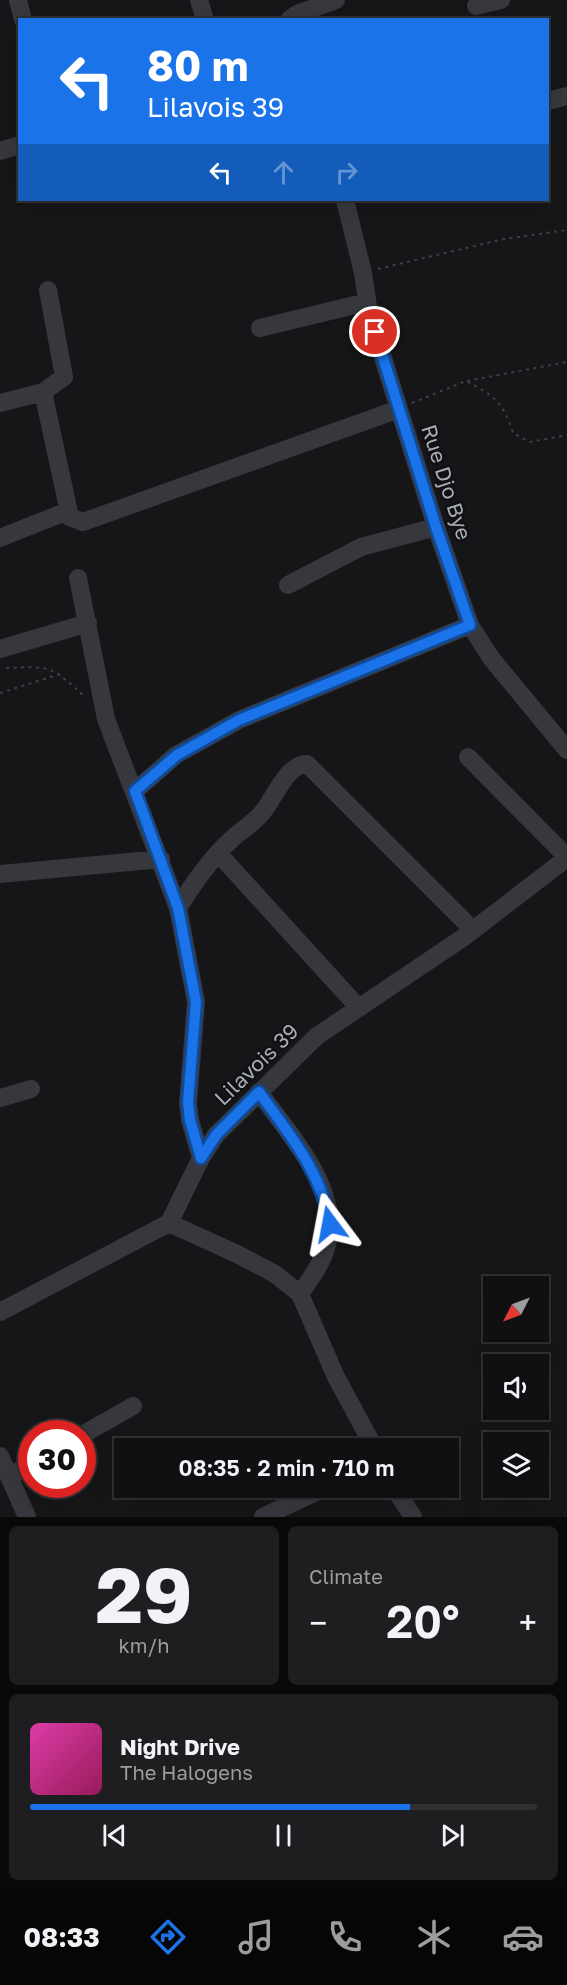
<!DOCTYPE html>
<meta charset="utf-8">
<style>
:root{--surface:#101012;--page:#1e1e20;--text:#f1f3f6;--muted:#9c9d9f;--line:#303032;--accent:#1a73e8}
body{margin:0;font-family:"Golos Text",sans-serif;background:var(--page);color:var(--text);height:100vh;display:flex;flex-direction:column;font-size:22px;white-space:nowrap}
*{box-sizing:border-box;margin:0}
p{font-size:20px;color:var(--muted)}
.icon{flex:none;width:33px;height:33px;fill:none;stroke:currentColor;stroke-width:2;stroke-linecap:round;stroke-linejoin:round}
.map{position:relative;height:1517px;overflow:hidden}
.drawer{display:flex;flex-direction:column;gap:9px;padding:9px;background:#09090a;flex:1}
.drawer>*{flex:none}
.banner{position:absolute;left:18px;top:18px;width:531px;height:183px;border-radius:0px;box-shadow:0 6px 24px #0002,0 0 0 2px var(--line);background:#1a73e8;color:#fff;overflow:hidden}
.needle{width:39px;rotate:228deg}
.buttons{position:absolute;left:483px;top:1276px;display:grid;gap:12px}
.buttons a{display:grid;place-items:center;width:66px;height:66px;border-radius:0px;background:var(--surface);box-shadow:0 6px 24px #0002,0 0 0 2px var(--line);font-size:30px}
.speed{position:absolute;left:18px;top:1420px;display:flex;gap:12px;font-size:30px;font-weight:700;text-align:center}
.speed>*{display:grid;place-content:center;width:78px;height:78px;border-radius:50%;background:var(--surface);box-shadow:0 6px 24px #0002,0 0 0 2px var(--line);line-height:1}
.speed .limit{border:9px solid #d22;background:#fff;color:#111}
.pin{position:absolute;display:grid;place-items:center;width:51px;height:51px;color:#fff;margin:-26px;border:3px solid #fff;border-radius:50%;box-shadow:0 2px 6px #0007}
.me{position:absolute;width:66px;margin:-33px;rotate:347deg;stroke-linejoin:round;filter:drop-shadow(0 0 4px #0008)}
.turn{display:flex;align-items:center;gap:21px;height:126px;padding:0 30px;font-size:27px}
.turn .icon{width:78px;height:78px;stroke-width:2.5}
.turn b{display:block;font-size:42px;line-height:51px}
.lanes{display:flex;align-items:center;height:57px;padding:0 30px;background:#0003;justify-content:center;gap:30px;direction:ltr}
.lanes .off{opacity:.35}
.big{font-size:45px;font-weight:600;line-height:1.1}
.drawer .card{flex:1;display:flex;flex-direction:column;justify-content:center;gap:9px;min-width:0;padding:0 21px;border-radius:9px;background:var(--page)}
.drawer .dial{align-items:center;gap:0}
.dial b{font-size:78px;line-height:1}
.song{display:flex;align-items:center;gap:18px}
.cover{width:72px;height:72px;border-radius:9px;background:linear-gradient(135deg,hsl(320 70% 55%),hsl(330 70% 35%))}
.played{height:6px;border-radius:3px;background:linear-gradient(90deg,var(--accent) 75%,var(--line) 75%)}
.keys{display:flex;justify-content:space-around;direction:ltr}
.heat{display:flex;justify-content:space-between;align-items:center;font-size:33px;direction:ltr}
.drawer .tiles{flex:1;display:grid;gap:9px;grid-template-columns:1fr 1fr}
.card:last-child{grid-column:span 2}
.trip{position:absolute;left:114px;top:1438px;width:345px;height:60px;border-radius:0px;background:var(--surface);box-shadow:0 6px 24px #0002,0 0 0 2px var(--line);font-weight:600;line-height:60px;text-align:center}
.menu{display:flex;height:96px;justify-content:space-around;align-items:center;background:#060607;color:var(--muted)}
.menu .icon{width:42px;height:42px}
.menu .current{color:var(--accent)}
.menu b{font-size:27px;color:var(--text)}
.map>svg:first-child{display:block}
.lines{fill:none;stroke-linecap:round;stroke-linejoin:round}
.path{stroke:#3d3f44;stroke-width:2;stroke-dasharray:3 4.5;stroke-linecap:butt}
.minor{stroke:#37383d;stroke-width:18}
.route-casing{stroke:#114b97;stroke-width:15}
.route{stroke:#1a73e8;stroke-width:10}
.labels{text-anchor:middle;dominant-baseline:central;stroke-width:5;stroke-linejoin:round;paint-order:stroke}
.street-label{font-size:21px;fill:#a8adb8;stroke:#111113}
</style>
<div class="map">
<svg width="567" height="1517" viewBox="0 0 567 1517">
<rect width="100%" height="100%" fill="#161618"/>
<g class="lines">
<!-- path -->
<path class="path" d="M378,269l126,-30 63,-9
M467,381l100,-19
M412,403l54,-22c29,15 36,20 47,52l17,9 37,-7
M6,668c46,-2 45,-2 79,29
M0,693l60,-19"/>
<!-- minor -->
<path class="minor" d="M18,0l5,20
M199,0l6,20
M476,6l25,-6
M289,20l8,-6 39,-14
M548,101l19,-5
M0,151l20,-6
M345,200l18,73 6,40 67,214 34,98 21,33 76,92
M260,328l107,-26
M43,392l27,125 13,5 316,-113
M0,403l43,-11 21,-15 -16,-87
M0,538l68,-27
M78,578l28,141 72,189 18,94 -8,101 2,17 11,38
M288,585l73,-38 75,-20
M0,649l88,-26
M468,757l99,100
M135,791l41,-36 63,-35 231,-95
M218,853l141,155
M0,874l161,-15
M178,908c16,-26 32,-49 55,-70 9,-8 20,-15 28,-24 13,-14 25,-50 46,-50l166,166
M259,1092c29,41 80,94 69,149 -4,20 -17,37 -28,53
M0,1098l31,-9
M169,1223l68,31 38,20 25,20 36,83 39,72
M0,1312l169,-89 32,-65 15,-23 101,-99 147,-99 103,-79
M82,1435l51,-29
M0,1456l27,61
M10,1476l22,-12
M394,1488l19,29
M263,1517l61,-29"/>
</g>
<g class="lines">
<!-- route casing -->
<g class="route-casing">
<path id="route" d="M330,1224c-8,-51 -41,-90 -71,-132l-43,43 -15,23 -11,-38 -2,-18 8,-100 -18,-94 -43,-117 42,-36 62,-35 231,-95 -34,-98 -61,-195"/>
</g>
<!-- route -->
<use href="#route" class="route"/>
</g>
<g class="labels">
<!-- street labels -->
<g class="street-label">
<text transform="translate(447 482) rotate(72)">Rue Djo Bye</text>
<text transform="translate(256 1064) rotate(-44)">Lilavois 39</text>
</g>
</g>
</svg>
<div class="buttons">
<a><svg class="needle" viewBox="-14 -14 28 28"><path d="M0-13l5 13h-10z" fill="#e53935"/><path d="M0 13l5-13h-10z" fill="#9c9d9f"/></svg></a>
<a><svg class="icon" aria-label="sound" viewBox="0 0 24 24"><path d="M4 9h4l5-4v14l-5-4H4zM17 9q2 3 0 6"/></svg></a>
<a><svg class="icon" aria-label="layers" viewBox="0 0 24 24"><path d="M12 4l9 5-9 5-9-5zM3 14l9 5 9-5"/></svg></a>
</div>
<div class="speed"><div class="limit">30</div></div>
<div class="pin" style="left:375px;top:332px;background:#d93025"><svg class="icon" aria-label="arrive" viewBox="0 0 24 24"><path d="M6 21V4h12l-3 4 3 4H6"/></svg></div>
<svg class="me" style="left:330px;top:1224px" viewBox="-20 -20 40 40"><path d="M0-17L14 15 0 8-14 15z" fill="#1a73e8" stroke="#fff" stroke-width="4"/></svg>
<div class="trip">08:35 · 2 min · 710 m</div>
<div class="banner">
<div class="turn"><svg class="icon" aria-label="left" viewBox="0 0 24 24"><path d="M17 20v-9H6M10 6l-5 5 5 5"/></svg><div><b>80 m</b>Lilavois 39</div></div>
<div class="lanes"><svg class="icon" aria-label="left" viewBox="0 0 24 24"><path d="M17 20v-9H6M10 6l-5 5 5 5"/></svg><svg class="icon off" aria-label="ahead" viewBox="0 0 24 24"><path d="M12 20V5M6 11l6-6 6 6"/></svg><svg class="icon off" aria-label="right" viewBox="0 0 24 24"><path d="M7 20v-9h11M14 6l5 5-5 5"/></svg></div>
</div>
</div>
<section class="drawer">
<div class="tiles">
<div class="card dial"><b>29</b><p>km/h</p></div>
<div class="card"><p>Climate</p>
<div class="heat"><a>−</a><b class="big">20°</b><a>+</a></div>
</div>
<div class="card">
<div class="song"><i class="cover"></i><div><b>Night Drive</b><p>The Halogens</p></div></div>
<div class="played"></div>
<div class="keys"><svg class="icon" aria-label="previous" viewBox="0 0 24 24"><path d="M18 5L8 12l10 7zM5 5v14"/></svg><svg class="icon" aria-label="pause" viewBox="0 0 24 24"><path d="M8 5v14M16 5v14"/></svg><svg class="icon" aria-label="next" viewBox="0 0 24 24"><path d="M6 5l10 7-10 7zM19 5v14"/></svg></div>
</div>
</div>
</section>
<nav class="menu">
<b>08:33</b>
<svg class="icon current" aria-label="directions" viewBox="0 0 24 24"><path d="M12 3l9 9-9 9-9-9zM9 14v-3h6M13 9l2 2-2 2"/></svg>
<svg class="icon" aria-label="music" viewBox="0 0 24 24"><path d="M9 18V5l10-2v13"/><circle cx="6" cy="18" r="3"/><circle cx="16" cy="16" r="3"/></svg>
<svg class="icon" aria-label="phone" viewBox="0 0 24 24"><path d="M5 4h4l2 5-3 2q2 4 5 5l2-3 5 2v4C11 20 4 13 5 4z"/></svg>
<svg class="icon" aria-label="climate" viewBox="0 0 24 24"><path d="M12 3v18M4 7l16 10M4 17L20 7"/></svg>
<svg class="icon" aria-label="car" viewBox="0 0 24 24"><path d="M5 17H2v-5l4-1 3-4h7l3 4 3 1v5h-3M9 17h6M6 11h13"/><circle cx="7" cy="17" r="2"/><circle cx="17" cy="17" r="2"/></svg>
</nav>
